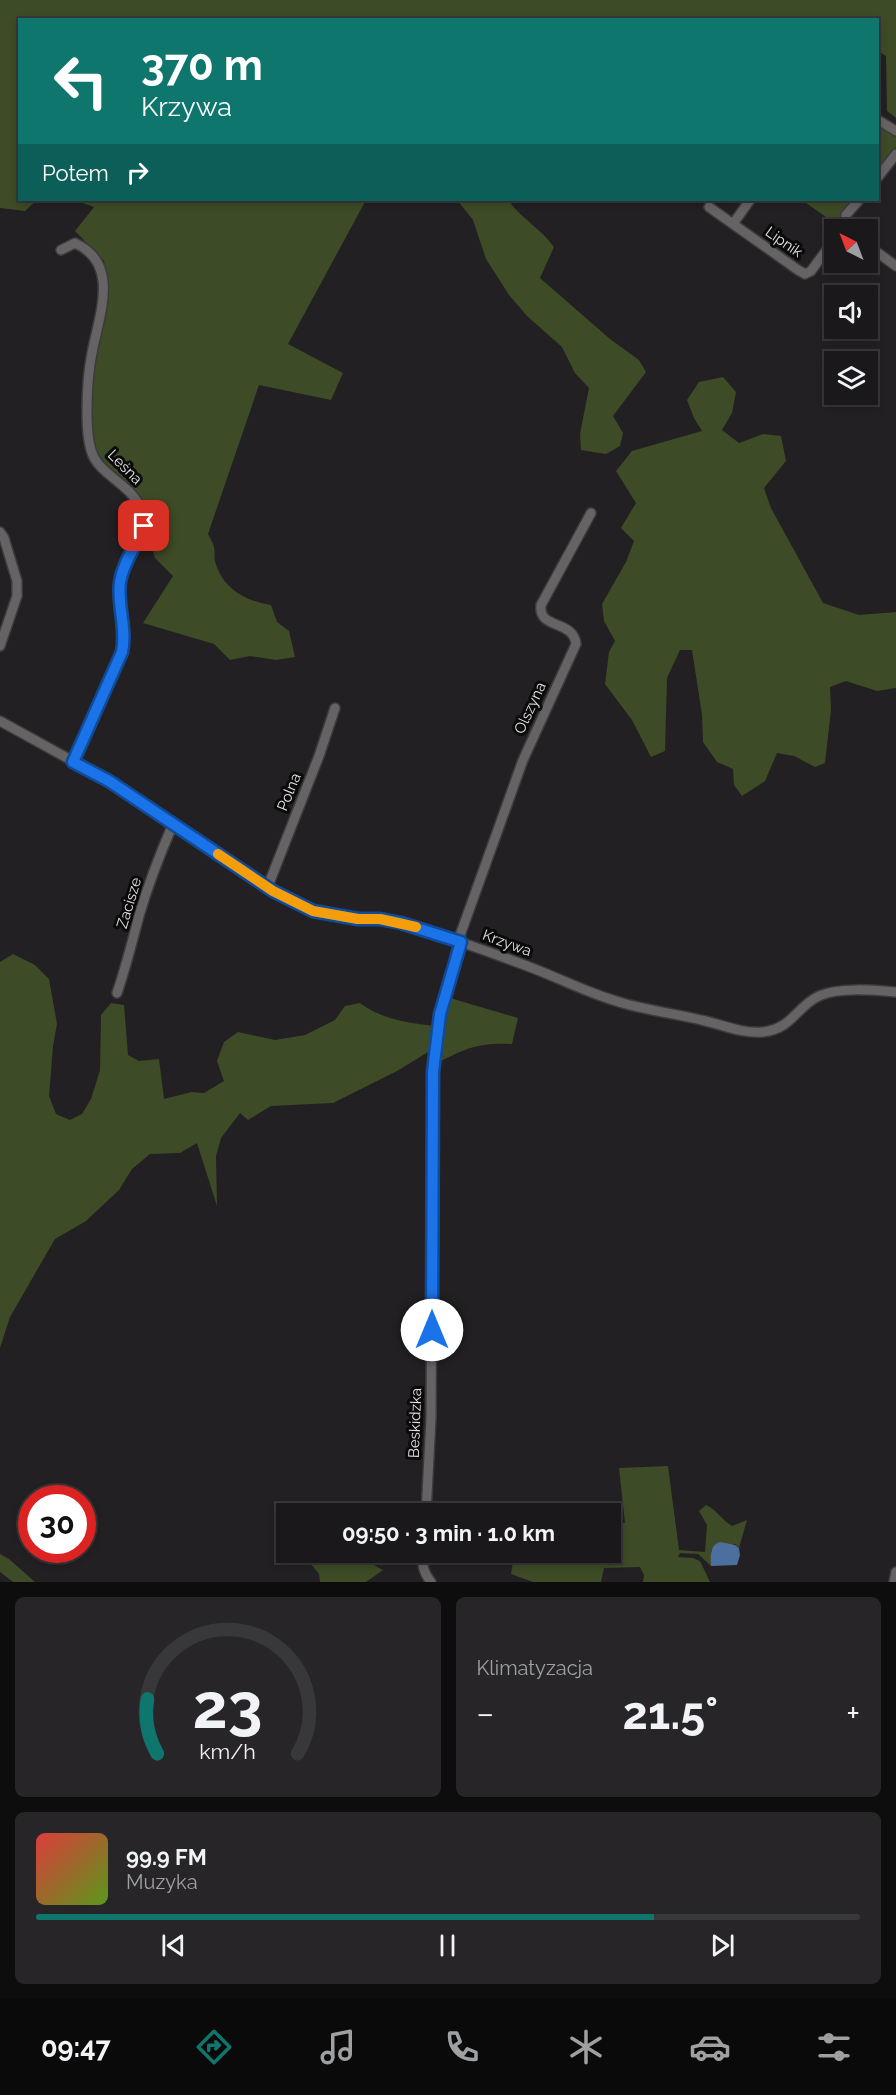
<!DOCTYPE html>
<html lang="pl">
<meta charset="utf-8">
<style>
:root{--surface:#1a181a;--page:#272527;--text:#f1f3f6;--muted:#9fa0a2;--line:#383739;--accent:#0f766e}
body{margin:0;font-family:Raleway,sans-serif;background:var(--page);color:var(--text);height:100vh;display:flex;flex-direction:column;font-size:22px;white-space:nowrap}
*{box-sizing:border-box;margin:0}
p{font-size:20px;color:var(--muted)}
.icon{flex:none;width:33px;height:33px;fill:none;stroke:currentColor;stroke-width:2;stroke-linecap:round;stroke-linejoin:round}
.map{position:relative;height:1582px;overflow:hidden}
.panel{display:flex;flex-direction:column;gap:15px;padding:15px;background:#0e0d0e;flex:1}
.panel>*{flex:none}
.banner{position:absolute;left:18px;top:18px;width:861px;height:183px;border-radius:0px;box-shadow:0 3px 9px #0003,0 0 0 2px var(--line);background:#0f766e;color:#fff;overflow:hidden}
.needle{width:39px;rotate:318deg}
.tools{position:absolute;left:824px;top:219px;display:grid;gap:12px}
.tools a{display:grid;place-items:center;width:54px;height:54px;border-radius:0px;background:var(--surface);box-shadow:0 3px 9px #0003,0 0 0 2px var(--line);font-size:30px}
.speed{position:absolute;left:18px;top:1485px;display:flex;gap:12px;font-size:30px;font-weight:700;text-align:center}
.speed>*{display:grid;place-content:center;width:78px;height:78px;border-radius:50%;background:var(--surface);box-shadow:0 3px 9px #0003,0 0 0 2px var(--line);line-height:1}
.speed .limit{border:9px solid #d22;background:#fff;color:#111}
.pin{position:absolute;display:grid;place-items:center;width:51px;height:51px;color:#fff;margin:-26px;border-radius:12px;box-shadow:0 3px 9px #0006}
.me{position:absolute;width:66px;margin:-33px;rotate:0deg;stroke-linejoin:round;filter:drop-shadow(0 0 4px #0008)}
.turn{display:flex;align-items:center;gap:21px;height:126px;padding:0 24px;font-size:27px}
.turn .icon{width:78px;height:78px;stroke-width:2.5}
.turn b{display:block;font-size:42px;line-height:51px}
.then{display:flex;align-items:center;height:57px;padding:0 24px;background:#0003;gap:12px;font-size:22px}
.big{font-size:45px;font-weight:700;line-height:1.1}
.panel .card{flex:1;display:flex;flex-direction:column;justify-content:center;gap:9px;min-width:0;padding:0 21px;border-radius:9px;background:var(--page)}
.panel .dial{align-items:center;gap:0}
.dial svg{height:156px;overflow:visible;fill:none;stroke:var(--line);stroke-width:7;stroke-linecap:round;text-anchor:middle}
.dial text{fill:var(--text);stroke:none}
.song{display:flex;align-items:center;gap:18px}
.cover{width:72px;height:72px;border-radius:9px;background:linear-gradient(135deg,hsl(0 70% 55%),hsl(90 70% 35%))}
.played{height:6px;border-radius:3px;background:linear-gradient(90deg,var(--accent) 75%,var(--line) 75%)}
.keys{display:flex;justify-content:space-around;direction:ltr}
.heat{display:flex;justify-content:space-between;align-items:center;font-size:33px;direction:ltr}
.panel .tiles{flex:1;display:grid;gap:15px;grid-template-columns:1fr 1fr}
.card:last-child{grid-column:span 2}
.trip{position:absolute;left:276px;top:1503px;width:345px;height:60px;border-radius:0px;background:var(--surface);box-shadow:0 3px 9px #0003,0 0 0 2px var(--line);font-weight:700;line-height:60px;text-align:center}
.tab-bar{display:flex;height:96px;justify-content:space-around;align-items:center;background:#0a0a0a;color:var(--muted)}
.tab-bar .icon{width:42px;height:42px}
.tab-bar .selected{color:var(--accent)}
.tab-bar b{font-size:27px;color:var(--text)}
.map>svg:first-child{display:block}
.green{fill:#3d4b26}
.water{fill:#4c6fa0}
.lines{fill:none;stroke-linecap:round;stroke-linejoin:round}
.minor-casing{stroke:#3c3a3c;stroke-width:12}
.minor{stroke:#666365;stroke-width:9}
.route-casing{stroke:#114b97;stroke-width:15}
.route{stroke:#1a73e8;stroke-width:10}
.slow{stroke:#f59e0b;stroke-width:10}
.labels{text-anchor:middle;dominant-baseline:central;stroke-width:6;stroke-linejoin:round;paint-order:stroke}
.street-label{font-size:15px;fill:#e4e2e4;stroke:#0b0a0b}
</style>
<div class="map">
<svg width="896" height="1582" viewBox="0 0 896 1582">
<rect width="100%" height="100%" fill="#222022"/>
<!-- green -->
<path class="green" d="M0,0h896v118l-9,-7 -1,-55 -8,-5v-31h-858v180h17l-12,11 -25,-3z
M878,124l18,10v13l-18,23z
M74,200h292l-78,144 55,29 -12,27 -72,-15 -51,149c2,4 5,9 6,13 1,5 0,10 1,14 7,27 30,40 56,44l6,17 12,9 6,26 -19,3 -26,-4 -20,4 -16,-16 -71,-21 30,-47 -18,-18 -6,-20 -3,-21 -26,-39 -24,-22 -5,-34 1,-54 16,-79 -4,-28 -29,-30 19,-24z
M457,200h51c13,18 33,29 46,47l-14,31 70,61 29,21 7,12 -33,44 10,17 -3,13 -14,8 -25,-4 -1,-16 9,-46 -14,-15 -13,-26 -35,-31 -18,-21 -23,-36 -13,-39z
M808,200h46l-13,17 -2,9 -33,-23z
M723,377l13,15 -4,21 -10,17 17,13 24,-9 18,2 5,25 -22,27 7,20 52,95 36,12 37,-3v76l-19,3 -31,-10 -16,6 1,23 -6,53 -10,4 -21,-11 -17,-3 -12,28 -23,15 -8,-11 -1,-16 -16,-7 -14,-20 -1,-27 -10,-65h-12l-13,28 -2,73 -14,6 -19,-37 -27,-36 4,-32 6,-11 -11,-20 -2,-17 24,-42 8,-21 -13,-13 15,-25 -20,-32 16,-20 70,-20 -8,-13 -7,-18 12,-18z
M13,954l22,11 14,14 8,45 -4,22 -4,50 7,18 14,6 12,-6 9,-15 9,-29 1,-55 10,-12 13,2 4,50 11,6 20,-2 5,40 28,-7 12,1 20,-12 -7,-20 7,-19 14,-10 37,8 30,-5 30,-15 10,-14 15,-3c23,17 48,20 76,23l-3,23 -36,22 -64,32 -62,3 -23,14 -8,-7 -19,25 -5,18 1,50 -20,-63 -17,10 -30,1 -18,15 -13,21 -33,31 -31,18 -45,78 -10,31v-386z
M450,998l68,20 -6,26c-33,-1 -43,3 -73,18l6,-46z
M668,1466l11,84 26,2 2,-27 -8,-14 7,-6c11,5 16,15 26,21l15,-6 -8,28 -4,-4 -24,6v16l-13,-12 -18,-1 -2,4 15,1 7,3 10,21h-67l1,-7 -4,-8 -36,1 -3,14h-68l-22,-8 2,-12 4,-9 93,-1 1,-30 14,1 -6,-55z
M302,1553h38l8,12h26l9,5 -17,12h-46l-1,-8z
M0,1554l9,5 26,23h-22l-13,-10z"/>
<!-- water -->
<path class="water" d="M720,1542l15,3 4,3 1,7 -3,10 -26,1c0,-10 -2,-20 9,-24z"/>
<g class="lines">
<!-- minor casing -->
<g class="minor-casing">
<path id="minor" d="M878,120l18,11
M878,177l18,-23
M709,207l89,63 7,4 6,-3 23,-31
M733,224l17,-24
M844,228l2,-13 13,-15
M867,245l29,21
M61,250l14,-7c46,21 24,72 17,110 -4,19 -5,40 -5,59 0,12 1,30 5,41 7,21 38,31 48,54 11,25 -12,44 -18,68 -7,25 6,52 0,77l-49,110
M0,532l4,6 13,43v15l-17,50
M0,721l109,60 164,110 22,12 32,11 74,9c43,13 84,27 126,43 30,11 58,26 89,35 27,9 57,12 85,19 20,4 41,14 62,12 29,-3 34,-26 56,-36 20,-9 55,-6 77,-4
M268,886l51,-130 16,-48
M458,941l65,-181 53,-116c-3,-25 -38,-14 -35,-39l50,-92
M117,993c9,-26 15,-51 22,-77 9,-31 21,-62 34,-92
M426,1514l5,-96 2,-346 7,-58 21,-72
M423,1552c-1,13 0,20 8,30
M894,1582l2,-10"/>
</g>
<!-- minor -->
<use href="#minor" class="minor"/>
</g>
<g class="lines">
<!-- route casing -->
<g class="route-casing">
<path id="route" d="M144,526c-7,19 -21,36 -24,56 -3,23 7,47 2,70l-49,110 36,19 164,110 40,20 45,8h22l21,4 60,19 -21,72 -7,58 -1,258"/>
</g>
<!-- route -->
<use href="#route" class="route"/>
<!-- slow -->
<path class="slow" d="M218,854l55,37 40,20 45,8h22l36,8"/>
</g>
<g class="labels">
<!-- street labels -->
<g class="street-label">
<text transform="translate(784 242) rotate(35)">Lipnik</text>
<text transform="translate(125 467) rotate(45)">Leśna</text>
<text transform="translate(530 708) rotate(-65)">Olszyna</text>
<text transform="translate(289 792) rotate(-68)">Polna</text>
<text transform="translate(129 903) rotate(-73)">Zacisze</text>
<text transform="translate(507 943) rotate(20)">Krzywa</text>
<text transform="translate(415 1423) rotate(-88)">Beskidzka</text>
</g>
</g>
</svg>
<div class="tools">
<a><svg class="needle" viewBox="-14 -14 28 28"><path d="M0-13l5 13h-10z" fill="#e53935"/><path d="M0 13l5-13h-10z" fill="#9fa0a2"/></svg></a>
<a><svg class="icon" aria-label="sound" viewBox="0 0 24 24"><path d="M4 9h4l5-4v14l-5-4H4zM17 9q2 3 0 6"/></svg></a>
<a><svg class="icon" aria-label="layers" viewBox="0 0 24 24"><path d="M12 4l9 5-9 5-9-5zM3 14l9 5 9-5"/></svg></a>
</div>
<div class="speed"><div class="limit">30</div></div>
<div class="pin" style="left:144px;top:526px;background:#d93025"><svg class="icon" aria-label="arrive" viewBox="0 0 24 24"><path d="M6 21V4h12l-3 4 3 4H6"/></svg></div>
<svg class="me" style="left:432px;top:1330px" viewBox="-20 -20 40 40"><circle r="19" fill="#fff"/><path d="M0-13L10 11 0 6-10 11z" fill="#1a73e8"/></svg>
<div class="trip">09:50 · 3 min · 1.0 km</div>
<div class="banner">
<div class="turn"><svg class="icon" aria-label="left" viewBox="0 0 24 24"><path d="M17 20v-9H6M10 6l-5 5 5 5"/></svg><div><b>370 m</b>Krzywa</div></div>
<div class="then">Potem<svg class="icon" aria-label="right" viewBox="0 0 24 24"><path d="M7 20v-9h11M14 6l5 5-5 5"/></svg></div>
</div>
</div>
<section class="panel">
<div class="tiles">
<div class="card dial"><svg viewBox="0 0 100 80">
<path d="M14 69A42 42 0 1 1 86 69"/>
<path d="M14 69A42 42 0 0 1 9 41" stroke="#0f766e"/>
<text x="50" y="56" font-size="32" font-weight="700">23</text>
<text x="50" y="72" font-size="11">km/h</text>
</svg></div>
<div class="card"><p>Klimatyzacja</p>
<div class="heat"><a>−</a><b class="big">21.5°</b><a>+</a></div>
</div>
<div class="card">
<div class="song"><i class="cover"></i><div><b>99.9 FM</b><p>Muzyka</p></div></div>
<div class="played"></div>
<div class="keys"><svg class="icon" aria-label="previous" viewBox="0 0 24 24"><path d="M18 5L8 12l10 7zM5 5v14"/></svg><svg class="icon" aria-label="pause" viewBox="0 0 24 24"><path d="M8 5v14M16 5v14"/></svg><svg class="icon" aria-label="next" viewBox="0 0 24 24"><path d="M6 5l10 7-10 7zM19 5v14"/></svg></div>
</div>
</div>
</section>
<nav class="tab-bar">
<b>09:47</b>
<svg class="icon selected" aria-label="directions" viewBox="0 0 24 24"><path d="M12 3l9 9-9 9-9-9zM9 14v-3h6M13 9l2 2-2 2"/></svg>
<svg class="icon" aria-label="music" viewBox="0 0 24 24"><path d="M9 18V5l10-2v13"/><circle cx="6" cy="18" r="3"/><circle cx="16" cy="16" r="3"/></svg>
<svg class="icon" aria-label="phone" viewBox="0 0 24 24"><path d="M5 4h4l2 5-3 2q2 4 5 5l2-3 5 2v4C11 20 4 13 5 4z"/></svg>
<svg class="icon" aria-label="climate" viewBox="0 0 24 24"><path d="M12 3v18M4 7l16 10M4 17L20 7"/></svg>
<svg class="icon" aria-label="car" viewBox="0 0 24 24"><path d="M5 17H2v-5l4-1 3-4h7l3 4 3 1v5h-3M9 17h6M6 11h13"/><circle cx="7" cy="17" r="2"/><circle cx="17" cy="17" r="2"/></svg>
<svg class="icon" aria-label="filters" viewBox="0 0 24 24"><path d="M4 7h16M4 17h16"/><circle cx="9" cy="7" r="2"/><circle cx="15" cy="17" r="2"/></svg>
</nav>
